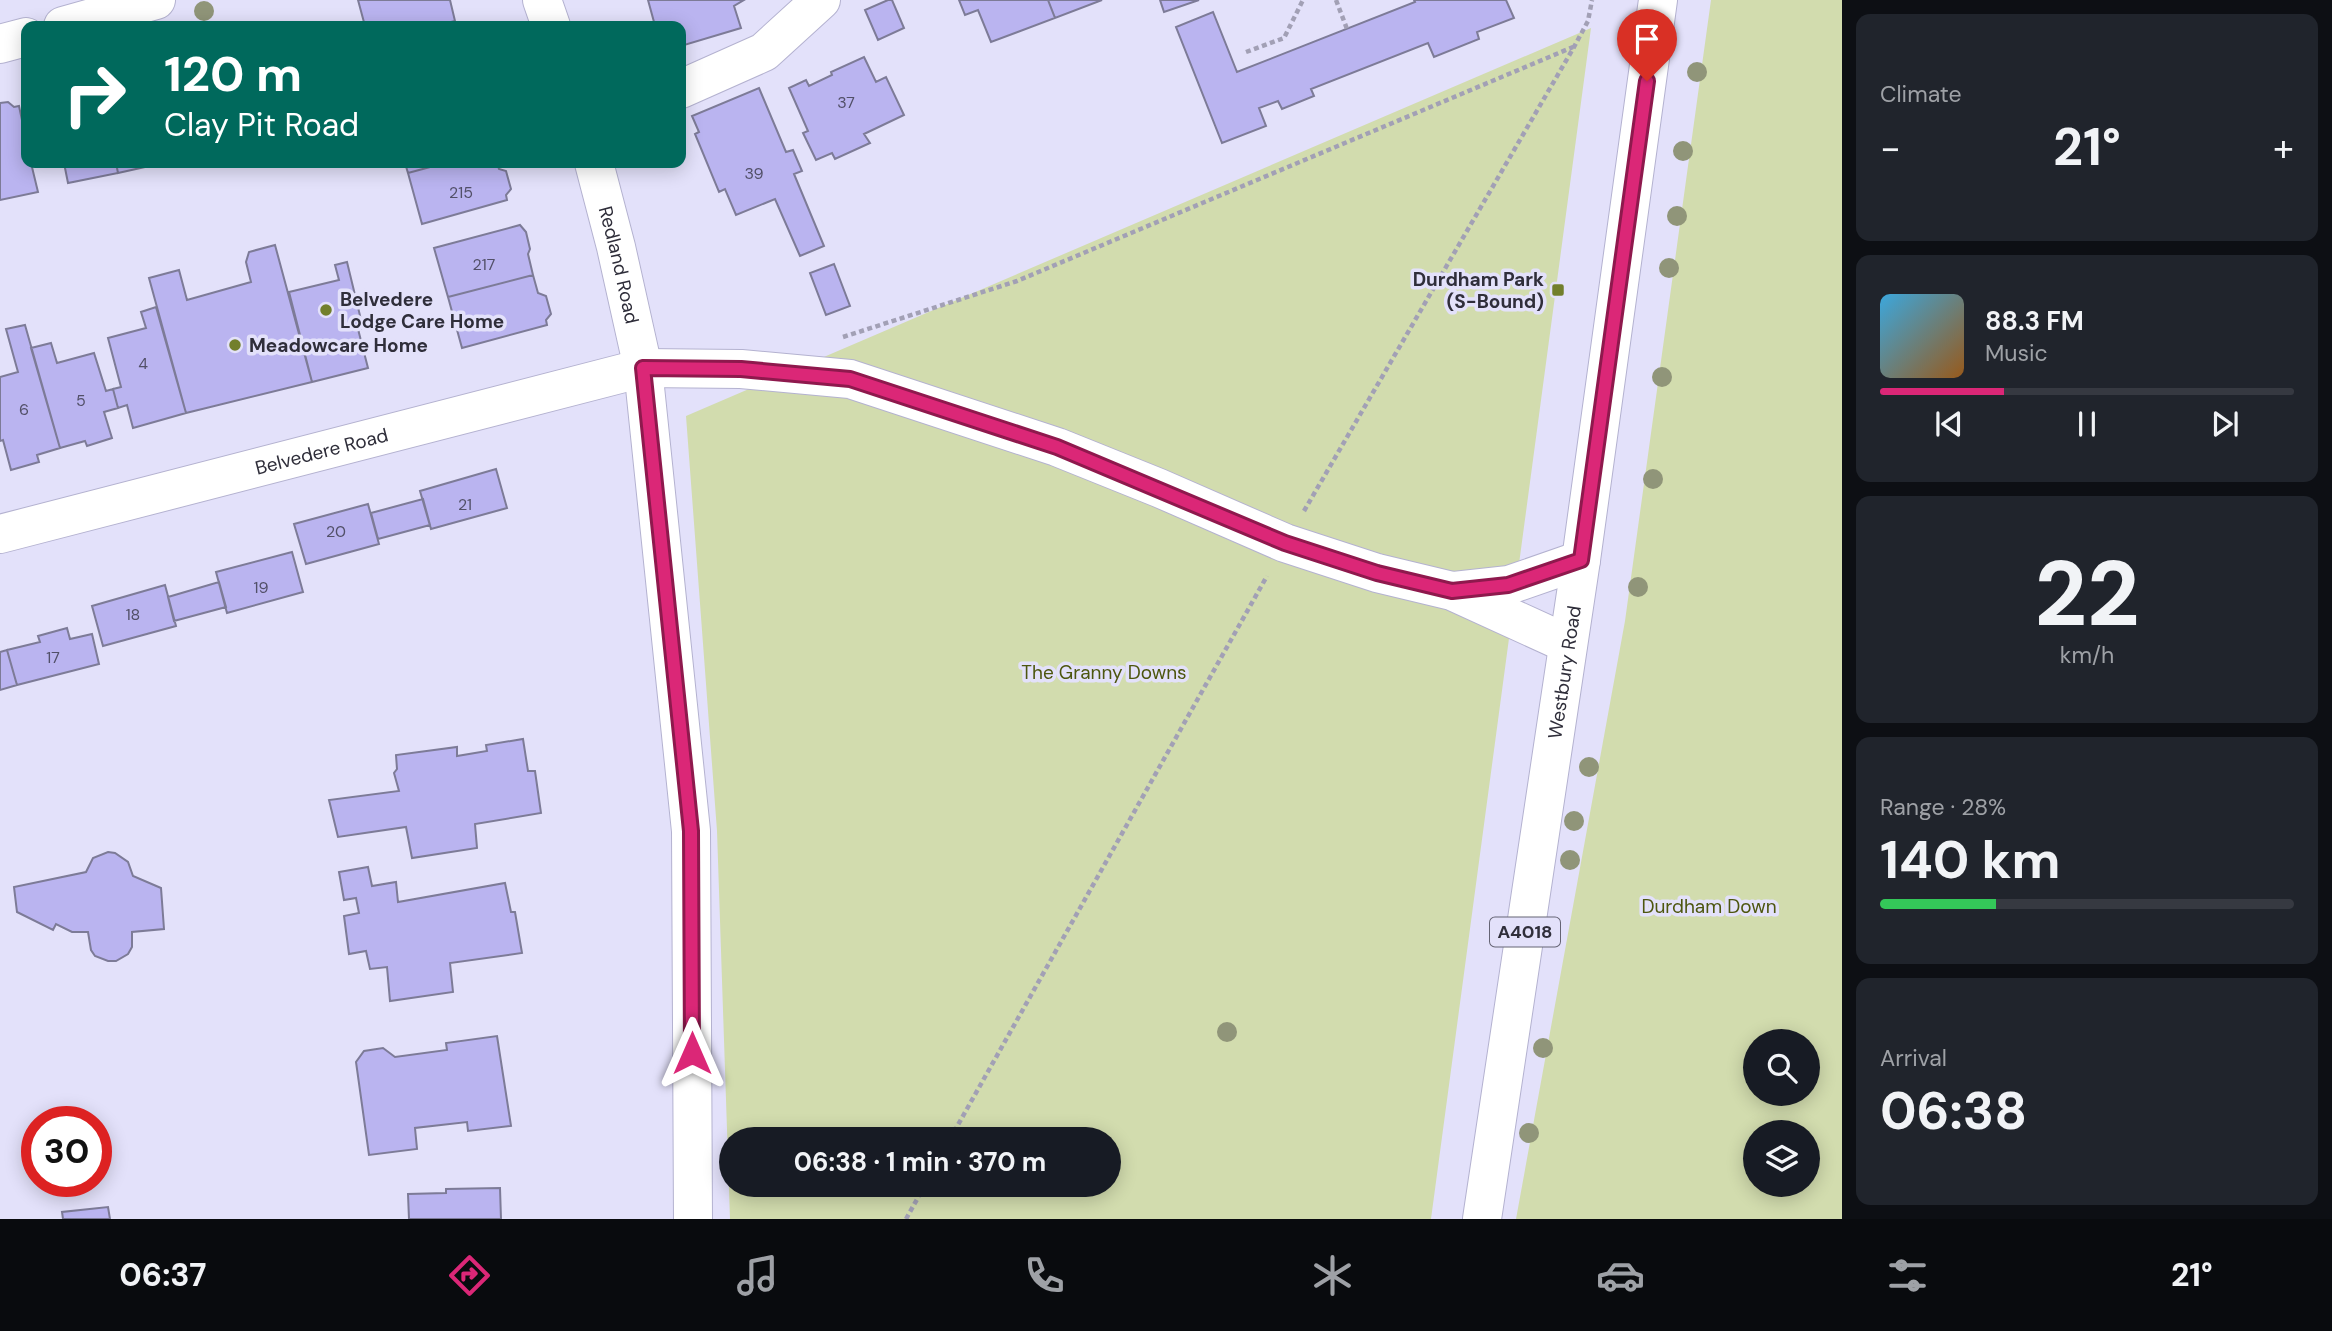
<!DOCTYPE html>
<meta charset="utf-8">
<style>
:root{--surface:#171b24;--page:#20242c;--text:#f1f3f6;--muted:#9ea1a6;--line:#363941;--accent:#db2777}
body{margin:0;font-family:"DM Sans",sans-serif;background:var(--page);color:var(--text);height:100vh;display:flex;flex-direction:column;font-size:26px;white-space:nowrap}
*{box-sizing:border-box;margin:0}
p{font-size:23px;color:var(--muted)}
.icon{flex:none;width:38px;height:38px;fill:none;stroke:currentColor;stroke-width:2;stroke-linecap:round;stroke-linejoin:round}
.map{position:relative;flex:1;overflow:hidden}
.details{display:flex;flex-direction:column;gap:14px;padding:14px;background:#0d0f14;width:490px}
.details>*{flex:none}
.hud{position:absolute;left:21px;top:21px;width:665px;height:147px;border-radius:14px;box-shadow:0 4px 18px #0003;background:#00695c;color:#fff;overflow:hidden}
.tools{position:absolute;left:1743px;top:1029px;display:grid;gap:14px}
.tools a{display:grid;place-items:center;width:77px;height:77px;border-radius:50%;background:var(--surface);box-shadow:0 4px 18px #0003;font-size:35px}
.speed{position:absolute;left:21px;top:1106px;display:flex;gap:14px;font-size:35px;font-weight:700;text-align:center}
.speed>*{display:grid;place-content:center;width:91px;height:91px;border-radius:50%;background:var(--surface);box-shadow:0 4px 18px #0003;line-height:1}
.speed .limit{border:10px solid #d22;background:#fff;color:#111}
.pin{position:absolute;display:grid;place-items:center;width:60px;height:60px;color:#fff;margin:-72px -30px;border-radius:50% 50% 50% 0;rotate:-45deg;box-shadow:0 0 7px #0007}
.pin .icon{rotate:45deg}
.me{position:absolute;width:77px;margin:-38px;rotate:0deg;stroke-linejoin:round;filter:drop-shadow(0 0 5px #0008)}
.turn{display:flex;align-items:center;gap:24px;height:147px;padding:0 28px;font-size:32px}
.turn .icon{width:91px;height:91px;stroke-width:2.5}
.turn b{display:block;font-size:49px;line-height:60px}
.big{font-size:52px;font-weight:700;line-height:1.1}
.details .widget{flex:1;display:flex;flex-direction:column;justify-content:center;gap:10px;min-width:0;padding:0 24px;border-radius:14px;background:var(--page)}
.details .dial{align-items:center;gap:0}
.dial b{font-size:91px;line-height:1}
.song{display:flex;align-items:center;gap:21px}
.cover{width:84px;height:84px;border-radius:10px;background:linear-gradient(135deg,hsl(200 70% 55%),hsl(30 70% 35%))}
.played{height:7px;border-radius:4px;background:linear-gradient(90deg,var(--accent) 30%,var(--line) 30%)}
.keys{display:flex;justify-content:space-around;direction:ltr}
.heat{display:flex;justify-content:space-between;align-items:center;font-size:38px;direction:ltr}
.charge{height:10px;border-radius:5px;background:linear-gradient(90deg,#34c759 28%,var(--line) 0)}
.trip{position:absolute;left:719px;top:1127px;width:402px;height:70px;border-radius:35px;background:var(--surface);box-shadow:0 4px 18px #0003;font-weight:700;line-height:70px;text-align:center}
.dock{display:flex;height:112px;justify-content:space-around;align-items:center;background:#090b0e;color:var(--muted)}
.dock .icon{width:49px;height:49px}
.dock .current{color:var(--accent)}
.dock b{font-size:32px;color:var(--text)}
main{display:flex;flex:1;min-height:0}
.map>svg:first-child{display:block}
.green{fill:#d2dcae;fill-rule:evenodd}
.building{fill:#bab4f0;stroke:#7d7b97;stroke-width:2}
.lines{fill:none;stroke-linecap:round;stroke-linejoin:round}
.minor-casing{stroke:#b4b2d0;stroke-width:40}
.major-casing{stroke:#b4b2d0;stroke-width:40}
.path{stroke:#a2a0b5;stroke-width:4.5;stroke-dasharray:5 3.5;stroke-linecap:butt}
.minor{stroke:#fff;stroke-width:38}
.major{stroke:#fff;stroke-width:38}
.tree{fill:#909579}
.route-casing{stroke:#8e194d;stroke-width:18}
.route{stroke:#db2777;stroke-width:12}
.poi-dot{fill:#727f2c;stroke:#e3e1fa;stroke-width:2.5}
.labels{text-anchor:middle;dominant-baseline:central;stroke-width:7;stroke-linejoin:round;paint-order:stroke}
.number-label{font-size:16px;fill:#525068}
.shield{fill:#e3e1fa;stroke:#656474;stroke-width:2}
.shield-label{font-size:18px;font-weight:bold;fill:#2f2e3a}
.street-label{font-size:19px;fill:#2f2e3a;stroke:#e3e1fa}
.poi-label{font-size:19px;font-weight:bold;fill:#2f2e3a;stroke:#e3e1fa;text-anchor:start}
.park-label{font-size:19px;fill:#4d560f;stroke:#e3e1fa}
</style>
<main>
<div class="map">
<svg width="1842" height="1219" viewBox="0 0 1842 1219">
<rect width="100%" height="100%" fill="#e3e1fa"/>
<!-- green -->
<path class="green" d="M1711,0h131v1219h-326l109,-598zM1755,1041h53v53h-53zM1755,1132h53v53h-53z
M1591,28l-160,1191h-701l-13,-388 -31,-415zM732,1139h378v46h-378z"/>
<!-- building -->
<path class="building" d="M358,0h92l5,21 -20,5h-70z
M648,0h96l-10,6 7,22 -60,18v-20h-29l2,-4z
M888,0h4l12,28 -26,12 -13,-30z
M959,0h89l7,18 -64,24 -13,-32 -13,5z
M1048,0h54l-47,18z
M1160,0h39l-35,12z
M1414,0h92l8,18 -37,14 2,7 -45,18 -6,-14 -117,46 3,7 -32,13 -4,-8 -19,7 7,18 -44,17 -46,-116 37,-15 24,60 178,-70z
M864,57l12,25 10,-5 18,38 -40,19 6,9 -35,16 -3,-6 -16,7 -13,-27 5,-2 -19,-43 17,-8 3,6 23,-11 -1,-3z
M759,88l27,64 7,-2 9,21 -8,3 30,72 -24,10 -25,-57 -39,16 -11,-26 -6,3 -24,-58 4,-2 -7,-16z
M8,102l6,5 5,-1 7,33v24h5l7,29 -38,8v-97z
M64,163h52l2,10 -50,10z
M116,163h47l-45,10z
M405,163h40l-37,10z
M445,163h52l2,6 7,2 5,18 -5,6 1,5 -85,24 -14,-51z
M520,225l6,7 4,17 -2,5 5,21 -85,22 -14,-49z
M275,245l37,137 -126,31 -37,-135 30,-8 8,30 64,-18 -5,-20 3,-10z
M347,262l16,66 -5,1 10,39 -56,14 -23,-90 50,-12 -4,-15z
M834,264l16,42 -24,9 -16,-42z
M533,275l5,18 8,3 5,18 -5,6 1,5 -85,23 -14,-51z
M156,307l30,106 -53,15 -6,-23 -9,3 -5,-19 8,-2 -13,-49 38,-10 -5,-16z
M25,325l35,123 -23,7 2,7 -28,8 -8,-30 -3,1v-64l18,-5 -12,-43z
M51,343l6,20 37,-10 12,38 7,-2 5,19 -14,4 8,26 -25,8 -2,-5 -25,7 -29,-100z
M496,469l11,39 -76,21 -11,-38z
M423,499l7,26 -52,14 -7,-26z
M368,504l11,40 -73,20 -12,-40z
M292,552l11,40 -76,21 -11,-41z
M219,582l7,25 -52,14 -6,-24z
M165,585l11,41 -73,20 -11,-40z
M67,628l3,11 22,-5 7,30 -82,21 -10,-35 33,-8 -2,-6z
M7,650l10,35 -17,5v-38z
M523,739l5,32h7l6,42 -66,11 2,24 -65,10 -6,-31 -68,10 -9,-37 70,-9 -5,-18 3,-4 -1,-14 61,-8v9l30,-5 -1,-6z
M108,852l7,1 13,9 5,14 28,12 3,41 -32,3v15l-4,7 -12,7h-8l-13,-5 -4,-6 -3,-18h-16l-16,-8 -3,6 -36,-18 -3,-25 72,-15 7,-14z
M368,867l4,19 24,-4 2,20 107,-19 6,29h4l7,41 -72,10 3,29 -63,9 -3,-34 -17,2 -4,-18 -17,3 -5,-38 15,-3 -3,-15 -12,2 -5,-28z
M497,1036l14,90 -43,5 -1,-9 -52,6 2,21 -48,6 -13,-93 8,-11 19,-3 12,9 52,-7 -1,-7z
M500,1188l1,31h-92l-1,-25 38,-1v-4z
M108,1207l2,12h-47l-1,-7z"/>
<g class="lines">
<!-- minor casing -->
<g class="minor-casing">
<g id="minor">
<path d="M542,0l9,26"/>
<path d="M63,26l93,-26"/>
<path d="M0,44l26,-7"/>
<path d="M681,89l83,-37 57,-52"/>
<path id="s1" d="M594,163l22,84 27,121 48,463 2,388"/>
<path id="s2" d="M0,534l643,-166 98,1 109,10 207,68 102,41 126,55 92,30 75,18 116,53"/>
<path d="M1454,591l55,-6 72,-25"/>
</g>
</g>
<!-- major casing -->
<g class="major-casing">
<g id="major">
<path id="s3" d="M1482,1219l99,-659 77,-560"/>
</g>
</g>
<!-- path -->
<path class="path" d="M1336,0l11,29
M1246,52l38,-14 19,-38
M843,337l174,-56 556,-234
M1304,511l270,-464 14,-26 4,-21
M950,1139l317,-563
M906,1219l19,-34"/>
<!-- minor -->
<use href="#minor" class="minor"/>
<!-- major -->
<use href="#major" class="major"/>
</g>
<!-- trees -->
<g class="tree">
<circle cx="204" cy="11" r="10"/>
<circle cx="1697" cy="72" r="10"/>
<circle cx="1683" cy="151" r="10"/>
<circle cx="1677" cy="216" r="10"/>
<circle cx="1669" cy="268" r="10"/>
<circle cx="1662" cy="377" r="10"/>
<circle cx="1653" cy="479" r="10"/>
<circle cx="1638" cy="587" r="10"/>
<circle cx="1589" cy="767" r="10"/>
<circle cx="1574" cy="821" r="10"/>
<circle cx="1570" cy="860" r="10"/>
<circle cx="1227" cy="1032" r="10"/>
<circle cx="1543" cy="1048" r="10"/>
<circle cx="1529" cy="1133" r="10"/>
</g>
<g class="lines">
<!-- route casing -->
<g class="route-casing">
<path id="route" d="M692,1053l-1,-222 -48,-463 98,1 109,10 207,68 228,96 92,30 75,18 56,-6 73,-25 66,-479"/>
</g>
<!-- route -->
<use href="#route" class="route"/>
</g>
<!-- markers -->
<g class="poi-dot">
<rect x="1551" y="283" width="14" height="14" rx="3.5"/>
<circle cx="326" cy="310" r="7"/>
<circle cx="235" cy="345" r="7"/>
</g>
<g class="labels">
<!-- number labels -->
<g class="number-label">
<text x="846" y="102">37</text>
<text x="754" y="173">39</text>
<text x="461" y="192">215</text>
<text x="484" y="264">217</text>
<text x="143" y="363">4</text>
<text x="81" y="400">5</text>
<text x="24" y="409">6</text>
<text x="465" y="504">21</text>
<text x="336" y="531">20</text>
<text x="261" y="587">19</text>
<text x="133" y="614">18</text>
<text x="53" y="657">17</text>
</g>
<!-- shield labels -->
<rect class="shield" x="1490" y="917.5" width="70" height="29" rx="5"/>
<g class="shield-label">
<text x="1525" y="932">A4018</text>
</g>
<!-- street labels -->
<g class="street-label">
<text stroke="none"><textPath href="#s1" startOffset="105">Redland Road</textPath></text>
<text stroke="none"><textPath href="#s2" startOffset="332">Belvedere Road</textPath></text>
<text stroke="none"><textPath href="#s3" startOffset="553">Westbury Road</textPath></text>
</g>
<!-- poi labels -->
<g class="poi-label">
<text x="1544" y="279" text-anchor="end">Durdham Park<tspan x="1544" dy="22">(S-Bound)</tspan></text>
<text x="340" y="299">Belvedere<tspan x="340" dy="22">Lodge Care Home</tspan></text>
<text x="249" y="345">Meadowcare Home</text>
</g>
<!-- park labels -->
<g class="park-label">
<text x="1104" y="672">The Granny Downs</text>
<text x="1709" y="906">Durdham Down</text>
</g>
</g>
</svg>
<div class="tools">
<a><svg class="icon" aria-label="search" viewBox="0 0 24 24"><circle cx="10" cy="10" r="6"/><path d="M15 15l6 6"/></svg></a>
<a><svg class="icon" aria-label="layers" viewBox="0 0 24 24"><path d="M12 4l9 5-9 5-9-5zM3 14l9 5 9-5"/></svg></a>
</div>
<div class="speed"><div class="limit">30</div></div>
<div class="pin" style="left:1647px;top:81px;background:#d93025"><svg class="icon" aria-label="arrive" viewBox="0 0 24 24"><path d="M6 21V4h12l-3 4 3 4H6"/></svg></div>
<svg class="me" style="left:692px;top:1053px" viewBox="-20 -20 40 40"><path d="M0-17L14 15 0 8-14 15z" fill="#db2777" stroke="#fff" stroke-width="4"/></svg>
<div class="trip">06:38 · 1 min · 370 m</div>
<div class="hud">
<div class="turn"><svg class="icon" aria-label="right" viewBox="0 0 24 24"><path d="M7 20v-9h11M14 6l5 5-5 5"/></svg><div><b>120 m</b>Clay Pit Road</div></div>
</div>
</div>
<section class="details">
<div class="widget"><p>Climate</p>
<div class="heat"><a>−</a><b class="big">21°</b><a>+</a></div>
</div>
<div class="widget">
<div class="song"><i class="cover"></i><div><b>88.3 FM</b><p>Music</p></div></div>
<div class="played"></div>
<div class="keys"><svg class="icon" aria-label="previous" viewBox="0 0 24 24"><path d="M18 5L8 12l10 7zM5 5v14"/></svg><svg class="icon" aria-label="pause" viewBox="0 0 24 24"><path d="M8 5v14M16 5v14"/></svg><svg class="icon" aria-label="next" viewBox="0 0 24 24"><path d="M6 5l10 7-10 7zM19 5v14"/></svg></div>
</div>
<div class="widget dial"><b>22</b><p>km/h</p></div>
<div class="widget"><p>Range · 28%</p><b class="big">140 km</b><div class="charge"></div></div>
<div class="widget"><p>Arrival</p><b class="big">06:38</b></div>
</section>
</main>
<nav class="dock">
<b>06:37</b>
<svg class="icon current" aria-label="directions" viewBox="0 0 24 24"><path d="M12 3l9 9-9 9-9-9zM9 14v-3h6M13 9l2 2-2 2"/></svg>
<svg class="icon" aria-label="music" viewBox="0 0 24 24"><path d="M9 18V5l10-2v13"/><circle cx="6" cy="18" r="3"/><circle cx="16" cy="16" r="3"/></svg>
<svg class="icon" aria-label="phone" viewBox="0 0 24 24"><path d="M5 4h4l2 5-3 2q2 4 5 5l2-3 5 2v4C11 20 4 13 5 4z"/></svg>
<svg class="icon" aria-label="climate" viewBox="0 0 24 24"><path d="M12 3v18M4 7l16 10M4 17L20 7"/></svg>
<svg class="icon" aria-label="car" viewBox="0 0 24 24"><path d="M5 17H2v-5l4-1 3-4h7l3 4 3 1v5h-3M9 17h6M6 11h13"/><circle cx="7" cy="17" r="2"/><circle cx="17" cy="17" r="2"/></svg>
<svg class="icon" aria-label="filters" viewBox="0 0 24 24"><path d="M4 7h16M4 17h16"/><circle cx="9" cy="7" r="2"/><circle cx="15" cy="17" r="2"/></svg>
<b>21°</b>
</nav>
